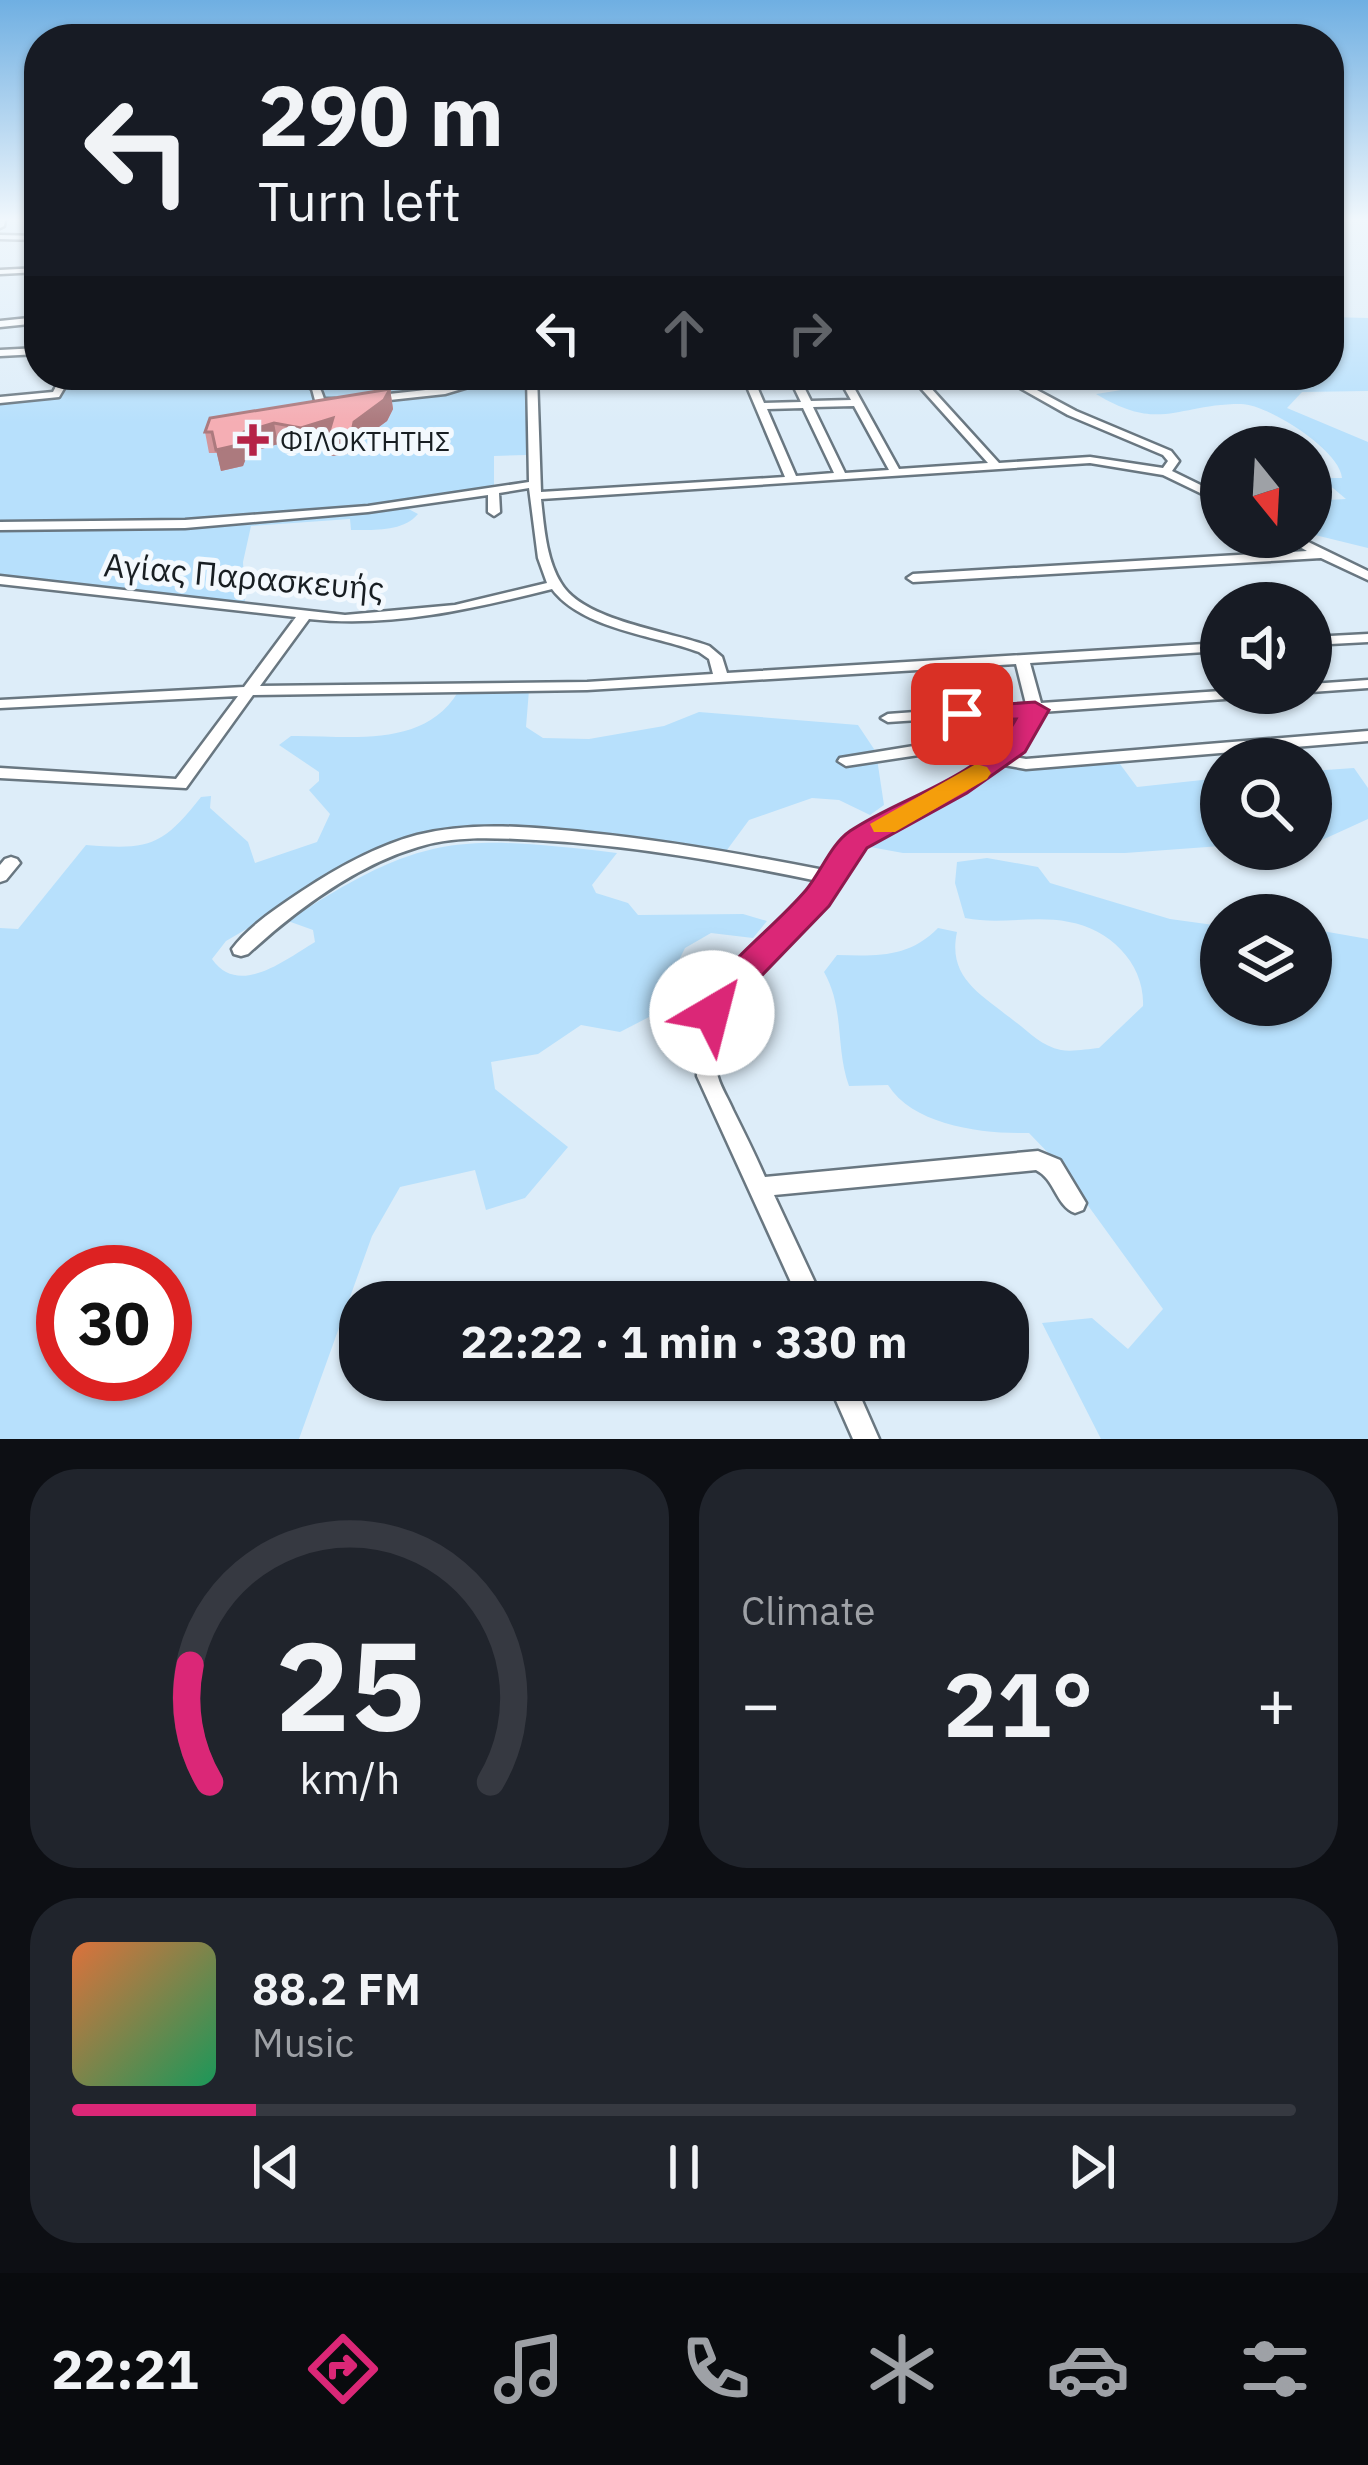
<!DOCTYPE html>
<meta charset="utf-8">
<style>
:root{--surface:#171b24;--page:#20242c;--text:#f1f3f6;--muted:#9ea1a6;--line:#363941;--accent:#db2777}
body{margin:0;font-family:"IBM Plex Sans",sans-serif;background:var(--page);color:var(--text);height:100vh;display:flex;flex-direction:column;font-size:45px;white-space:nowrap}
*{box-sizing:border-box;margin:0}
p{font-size:39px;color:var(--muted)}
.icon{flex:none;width:66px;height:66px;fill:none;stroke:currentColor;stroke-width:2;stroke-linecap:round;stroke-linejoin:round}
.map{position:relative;height:1439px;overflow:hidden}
.sheet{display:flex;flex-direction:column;gap:30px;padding:30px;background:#0d0f14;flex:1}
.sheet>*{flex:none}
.banner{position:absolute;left:24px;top:24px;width:1320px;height:366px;border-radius:48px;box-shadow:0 3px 9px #0004;background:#171b24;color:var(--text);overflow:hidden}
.needle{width:78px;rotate:162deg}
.buttons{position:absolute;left:1200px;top:426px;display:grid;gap:24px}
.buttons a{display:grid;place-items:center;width:132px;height:132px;border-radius:50%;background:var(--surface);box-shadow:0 3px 9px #0004;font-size:60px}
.speed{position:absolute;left:36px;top:1245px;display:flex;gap:24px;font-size:60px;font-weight:700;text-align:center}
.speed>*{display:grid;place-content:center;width:156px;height:156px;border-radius:50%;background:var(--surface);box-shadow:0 3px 9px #0004;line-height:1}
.speed .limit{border:18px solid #d22;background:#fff;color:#111}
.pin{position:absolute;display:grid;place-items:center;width:102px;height:102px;color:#fff;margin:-51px;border-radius:24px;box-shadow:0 6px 18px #0006}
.me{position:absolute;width:132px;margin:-66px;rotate:37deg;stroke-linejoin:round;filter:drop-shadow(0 0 9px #0008)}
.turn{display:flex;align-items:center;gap:42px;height:252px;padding:0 36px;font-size:54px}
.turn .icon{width:156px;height:156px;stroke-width:2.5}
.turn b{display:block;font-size:84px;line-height:102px}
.lanes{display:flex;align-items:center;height:114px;padding:0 36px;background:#0003;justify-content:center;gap:60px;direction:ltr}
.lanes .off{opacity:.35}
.big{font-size:90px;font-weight:800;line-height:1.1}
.sheet .tile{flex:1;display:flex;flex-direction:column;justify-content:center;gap:18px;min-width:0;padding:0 42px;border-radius:48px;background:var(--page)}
.sheet .dial{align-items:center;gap:0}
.dial svg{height:312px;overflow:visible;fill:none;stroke:var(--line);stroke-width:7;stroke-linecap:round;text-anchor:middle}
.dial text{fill:var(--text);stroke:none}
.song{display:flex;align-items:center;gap:36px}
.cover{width:144px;height:144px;border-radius:18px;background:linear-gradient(135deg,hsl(20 70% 55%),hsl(150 70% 35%))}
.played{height:12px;border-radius:6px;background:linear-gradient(90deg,var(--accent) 15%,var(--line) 15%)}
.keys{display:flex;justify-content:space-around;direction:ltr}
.heat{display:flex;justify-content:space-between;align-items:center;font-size:66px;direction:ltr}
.sheet .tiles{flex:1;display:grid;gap:30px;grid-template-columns:1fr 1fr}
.tile:last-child{grid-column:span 2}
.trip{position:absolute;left:339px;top:1281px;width:690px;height:120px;border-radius:48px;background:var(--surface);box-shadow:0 3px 9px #0004;font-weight:800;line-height:120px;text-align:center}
.tab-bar{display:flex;height:192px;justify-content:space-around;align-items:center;background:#090b0e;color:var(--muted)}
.tab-bar .icon{width:84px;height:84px}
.tab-bar .current{color:var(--accent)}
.tab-bar b{font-size:54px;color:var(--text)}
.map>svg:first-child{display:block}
.green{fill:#b7e0fc;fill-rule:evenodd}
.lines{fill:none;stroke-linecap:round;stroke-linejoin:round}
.minor-casing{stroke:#697781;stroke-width:5}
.minor{fill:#fff;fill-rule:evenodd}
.wall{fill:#d3969b}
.shaded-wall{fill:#ac7a7e}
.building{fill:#f5aeb4;stroke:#ac7a7e;stroke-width:3}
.route{fill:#db2777;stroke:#8e194d;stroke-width:3}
.slow{fill:#f59e0b}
.poi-dot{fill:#b52347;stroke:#f3f9fe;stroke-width:4.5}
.labels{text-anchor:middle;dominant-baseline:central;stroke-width:10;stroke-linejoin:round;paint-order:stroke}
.far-poi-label{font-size:27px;fill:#181e22;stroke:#f3f9fe;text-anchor:start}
.street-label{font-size:33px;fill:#181e22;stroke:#f3f9fe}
</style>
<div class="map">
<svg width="1368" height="1439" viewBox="0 0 1368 1439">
<rect width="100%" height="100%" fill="#ddedf9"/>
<!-- green -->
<path class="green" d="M1329,317l39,1v73l-66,1 -15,16 81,34v106l-57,-14v-33l35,-2 -25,-21h21c-2,-28 -75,-74 -101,-74 -65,0 -80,29 -145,-10l32,-5c-17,-11 -61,-8 -85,-14h286z
M71,375h458l-10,3 10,16 2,54 -5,7 -32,1v31l-119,20 -197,15 -178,1v-121l57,-4z
M401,505l17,9c-15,18 -45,16 -67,16l-1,-11 -99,7 -8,36 2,41 -245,-25v-50l96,-1z
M529,690l-3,37 17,11 46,1 75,-13 35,-14 159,13 18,27 8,53 -14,10 -31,-15 -27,-2 -63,22 -25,34 -166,-19h-139l-39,16 -154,90 -14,18c27,39 74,0 103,-17l-2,-12 -25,-9c135,-89 172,-86 329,-68l-25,32 4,8 32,10 10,12 105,-1 24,7 -14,17 -42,-5 -26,15 -34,68 -31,16 -39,-7 -43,29 -47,8 4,27 73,58 -43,51 -39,12 -11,-40 -75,17 -28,49 -73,203h-299v-511l18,1 68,-84c62,5 76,2 115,-48l10,-1 -1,12 38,34 7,21 62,-21 13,-28 -21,-24 10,-9v-9l-40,-27 12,-9c56,-1 132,14 167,-44zM63,1272h102v102h-102z
M1117,760l20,27 84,-9v68l-96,7h-222l-33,-6 -2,-5 133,-75z
M1354,768l14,20v31l-57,26v-74z
M987,858l51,9 12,16 120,36 51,7v79h90v-76l57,10v500h-267l-59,-116 50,-5 36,31 35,-40 -108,-149 -26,-27c-46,1 -115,-7 -141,-48l-39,1c-14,-39 -4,-77 -25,-114l13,-17c39,1 72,3 101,-27l19,4c-10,46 25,63 56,88 15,11 28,26 48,30 11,2 27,-1 38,-2l44,-42c2,-42 -33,-77 -74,-84 -35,-7 -69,3 -104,-4l-10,-35 2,-21z"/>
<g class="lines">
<!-- minor casing -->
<g class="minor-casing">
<path id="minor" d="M0,220h5l-1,6 -4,2z
M0,235l39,1v4l-39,-1z
M39,268v4l-39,2v-4z
M39,317v6l-39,4v-6z
M39,348v6l-39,2v-6z
M62,375h10l-13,22 -59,6v-6l53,-5z
M153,375h10l-2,5 3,1c28,-2 123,-13 143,-3 10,5 14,10 17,21h11l5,3 -5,3 -19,-1 -4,-15 -18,-11 -130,9 -12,-3z
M492,375h16l-63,19 -74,8 -5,-3 5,-3 73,-8z
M527,375h10l4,117 244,-15 -43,-102h10l12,28 37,-1 -13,-27h10l13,26 40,-1 -14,-25h10l52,94 89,-6 -79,-88h10l80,88 91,-6 73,11 5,-7 -5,-6 -95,-40 -71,-40h12l67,36 95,40 8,10 -7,10 49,24v8l-58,-28 -73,-12 -549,36c3,27 5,60 20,84 22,38 108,48 148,63l13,11 5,16 494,-30v8l-191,12 11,40 180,-12v2h39l-7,4 -212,15 -16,25 -17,19 18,3 342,-28v10l-342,28 -28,-5c-41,33 -92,49 -134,80 -24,18 -35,51 -53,75 -38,47 -96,70 -94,139 0,3 0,17 1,19 3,11 11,23 15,33 11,22 22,44 32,67l273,-26 22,9 26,43 -3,7 -8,3c-19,-7 -20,-34 -39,-43l-262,25 50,107h-24l-103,-226c0,-20 -1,-38 6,-57 20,-58 85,-86 115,-138 -92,-19 -187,-36 -282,-41 -38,-2 -81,-5 -118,7 -64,19 -122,63 -170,107l-7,2 -7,-2 -2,-5c17,-23 46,-42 70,-58 35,-23 74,-45 115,-56 55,-14 116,-8 173,-2 79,8 157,22 234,37 34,-57 108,-69 158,-109l-50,-8 -86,13 -8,-5 2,-3 92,-15 60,10 22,-22 12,-18 -138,9 -7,-4 7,-4 138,-10 -10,-40 -429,26 -334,5 -67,93 -186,-10v-10l176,11 62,-83 -238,12v-8l244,-13 52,-70 -296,-33v-8l345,39 110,-10 92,-22 -9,-25 -9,-70 -30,5 1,19 -6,4 -6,-4v-17l-120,17 -183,16 -185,2v-8l185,-2 183,-14 161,-24zM854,406l35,64 -44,3 -32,-66zM803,408l31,65 -38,3 -29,-67zM552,589c30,40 102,46 147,63l10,7 4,15 -126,8 -327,4 49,-67c82,9 163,-10 243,-30z
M1282,537h16l70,34v9l-47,-22 -408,24 -6,-4 6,-4 394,-23z
M1368,634v8l-57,3v-8z
M1368,680v8l-57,4v-8z
M11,857l6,2 3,4 -14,17 -6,2v-17l5,-6z
M827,1380h26l26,59h-26z"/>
</g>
<!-- minor -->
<use href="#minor" class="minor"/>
</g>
<!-- wall -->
<path class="wall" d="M390,389l3,20 -6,12 -30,22 -2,10 -24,3 -2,-14 -24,7 -27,-5 -30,9 -5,13 -22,5 -4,-18h-8l-4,-21z"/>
<!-- shaded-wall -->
<path class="shaded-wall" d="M390,389l3,20 -6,12 -30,22 -2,10 -24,3 -2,-14 -24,7 -4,-21 32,-10 21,4z
M274,423l4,21 -30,9 -5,13 -22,5 -5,-21 28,-18z"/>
<!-- building -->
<path class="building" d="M390,389l-6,11 -30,22 -2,10 -24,3 5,-17 -32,10 -27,-5 -30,9 -6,13 -22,5 -4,-18h-7l5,-14z"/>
<!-- sky -->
<linearGradient id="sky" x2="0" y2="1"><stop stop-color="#6fafe2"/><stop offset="0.52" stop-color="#f0f7fc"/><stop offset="1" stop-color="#f0f7fc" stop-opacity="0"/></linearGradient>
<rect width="1368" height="422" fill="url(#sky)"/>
<!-- route -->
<path class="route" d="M1035,702l14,8 -24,42 -58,41 -100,55 -38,58 -89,92 -15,25h-25l-5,-10c27,-50 74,-80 111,-123 15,-18 25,-46 44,-59 53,-36 134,-53 166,-112l-64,1v-12z"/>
<!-- slow -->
<path class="slow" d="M976,764l11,3 4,6 -4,6 -92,53h-21l-4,-8z"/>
<!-- markers -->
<path class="poi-dot" d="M247 422h12v12h12v12h-12v12h-12v-12h-12v-12h12z"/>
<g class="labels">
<!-- far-poi labels -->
<g class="far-poi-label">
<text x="280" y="440">ΦΙΛΟΚΤΗΤΗΣ</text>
</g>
<!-- street labels -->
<g class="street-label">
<text transform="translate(244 576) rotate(5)">Αγίας Παρασκευής</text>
</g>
</g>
</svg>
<div class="buttons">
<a><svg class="needle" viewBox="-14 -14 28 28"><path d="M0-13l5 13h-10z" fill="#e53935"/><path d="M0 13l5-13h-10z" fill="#9ea1a6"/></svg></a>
<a><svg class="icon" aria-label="sound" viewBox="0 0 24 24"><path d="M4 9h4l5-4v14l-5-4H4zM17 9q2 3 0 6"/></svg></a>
<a><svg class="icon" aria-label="search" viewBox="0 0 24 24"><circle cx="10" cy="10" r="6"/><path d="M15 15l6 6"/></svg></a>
<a><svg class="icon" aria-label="layers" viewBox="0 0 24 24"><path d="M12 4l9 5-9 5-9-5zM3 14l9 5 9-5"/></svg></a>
</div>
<div class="speed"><div class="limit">30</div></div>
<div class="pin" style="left:962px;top:714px;background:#d93025"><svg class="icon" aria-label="arrive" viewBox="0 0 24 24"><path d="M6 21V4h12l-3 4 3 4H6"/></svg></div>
<svg class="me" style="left:712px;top:1013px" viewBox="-20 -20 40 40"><circle r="19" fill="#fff"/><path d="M0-13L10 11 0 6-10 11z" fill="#db2777"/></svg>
<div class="trip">22:22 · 1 min · 330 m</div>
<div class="banner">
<div class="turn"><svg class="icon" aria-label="left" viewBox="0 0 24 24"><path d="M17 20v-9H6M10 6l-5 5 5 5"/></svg><div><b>290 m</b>Turn left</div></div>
<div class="lanes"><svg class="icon" aria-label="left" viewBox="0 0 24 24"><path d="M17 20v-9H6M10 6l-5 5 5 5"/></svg><svg class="icon off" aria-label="ahead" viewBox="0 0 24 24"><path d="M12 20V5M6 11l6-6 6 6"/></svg><svg class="icon off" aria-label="right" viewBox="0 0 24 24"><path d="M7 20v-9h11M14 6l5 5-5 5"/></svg></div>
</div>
</div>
<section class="sheet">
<div class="tiles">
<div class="tile dial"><svg viewBox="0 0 100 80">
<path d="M14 69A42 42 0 1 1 86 69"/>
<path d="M14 69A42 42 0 0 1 9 39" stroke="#db2777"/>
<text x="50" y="56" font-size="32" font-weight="700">25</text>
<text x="50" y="72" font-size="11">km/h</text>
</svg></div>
<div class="tile"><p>Climate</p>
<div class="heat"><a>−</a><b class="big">21°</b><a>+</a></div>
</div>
<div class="tile">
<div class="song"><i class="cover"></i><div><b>88.2 FM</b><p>Music</p></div></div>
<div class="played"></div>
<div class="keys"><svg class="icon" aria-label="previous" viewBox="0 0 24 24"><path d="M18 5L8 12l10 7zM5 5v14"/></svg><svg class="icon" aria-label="pause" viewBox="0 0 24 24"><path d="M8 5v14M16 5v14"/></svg><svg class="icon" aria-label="next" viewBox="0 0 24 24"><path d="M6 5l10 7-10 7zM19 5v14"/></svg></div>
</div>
</div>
</section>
<nav class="tab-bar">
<b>22:21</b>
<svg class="icon current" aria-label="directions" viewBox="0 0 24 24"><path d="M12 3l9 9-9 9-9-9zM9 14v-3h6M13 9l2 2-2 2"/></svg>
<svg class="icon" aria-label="music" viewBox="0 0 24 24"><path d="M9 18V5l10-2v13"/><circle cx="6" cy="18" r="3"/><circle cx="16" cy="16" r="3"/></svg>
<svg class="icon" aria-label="phone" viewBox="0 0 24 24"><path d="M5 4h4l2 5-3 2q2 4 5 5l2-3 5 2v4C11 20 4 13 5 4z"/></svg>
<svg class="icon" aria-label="climate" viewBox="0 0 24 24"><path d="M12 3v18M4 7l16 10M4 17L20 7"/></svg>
<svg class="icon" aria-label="car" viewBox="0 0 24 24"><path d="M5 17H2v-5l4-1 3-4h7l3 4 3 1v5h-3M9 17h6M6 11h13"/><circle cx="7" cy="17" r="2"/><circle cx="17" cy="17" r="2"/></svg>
<svg class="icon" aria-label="filters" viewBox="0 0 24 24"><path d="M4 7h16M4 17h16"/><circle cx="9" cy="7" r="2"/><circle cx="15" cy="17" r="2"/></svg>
</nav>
